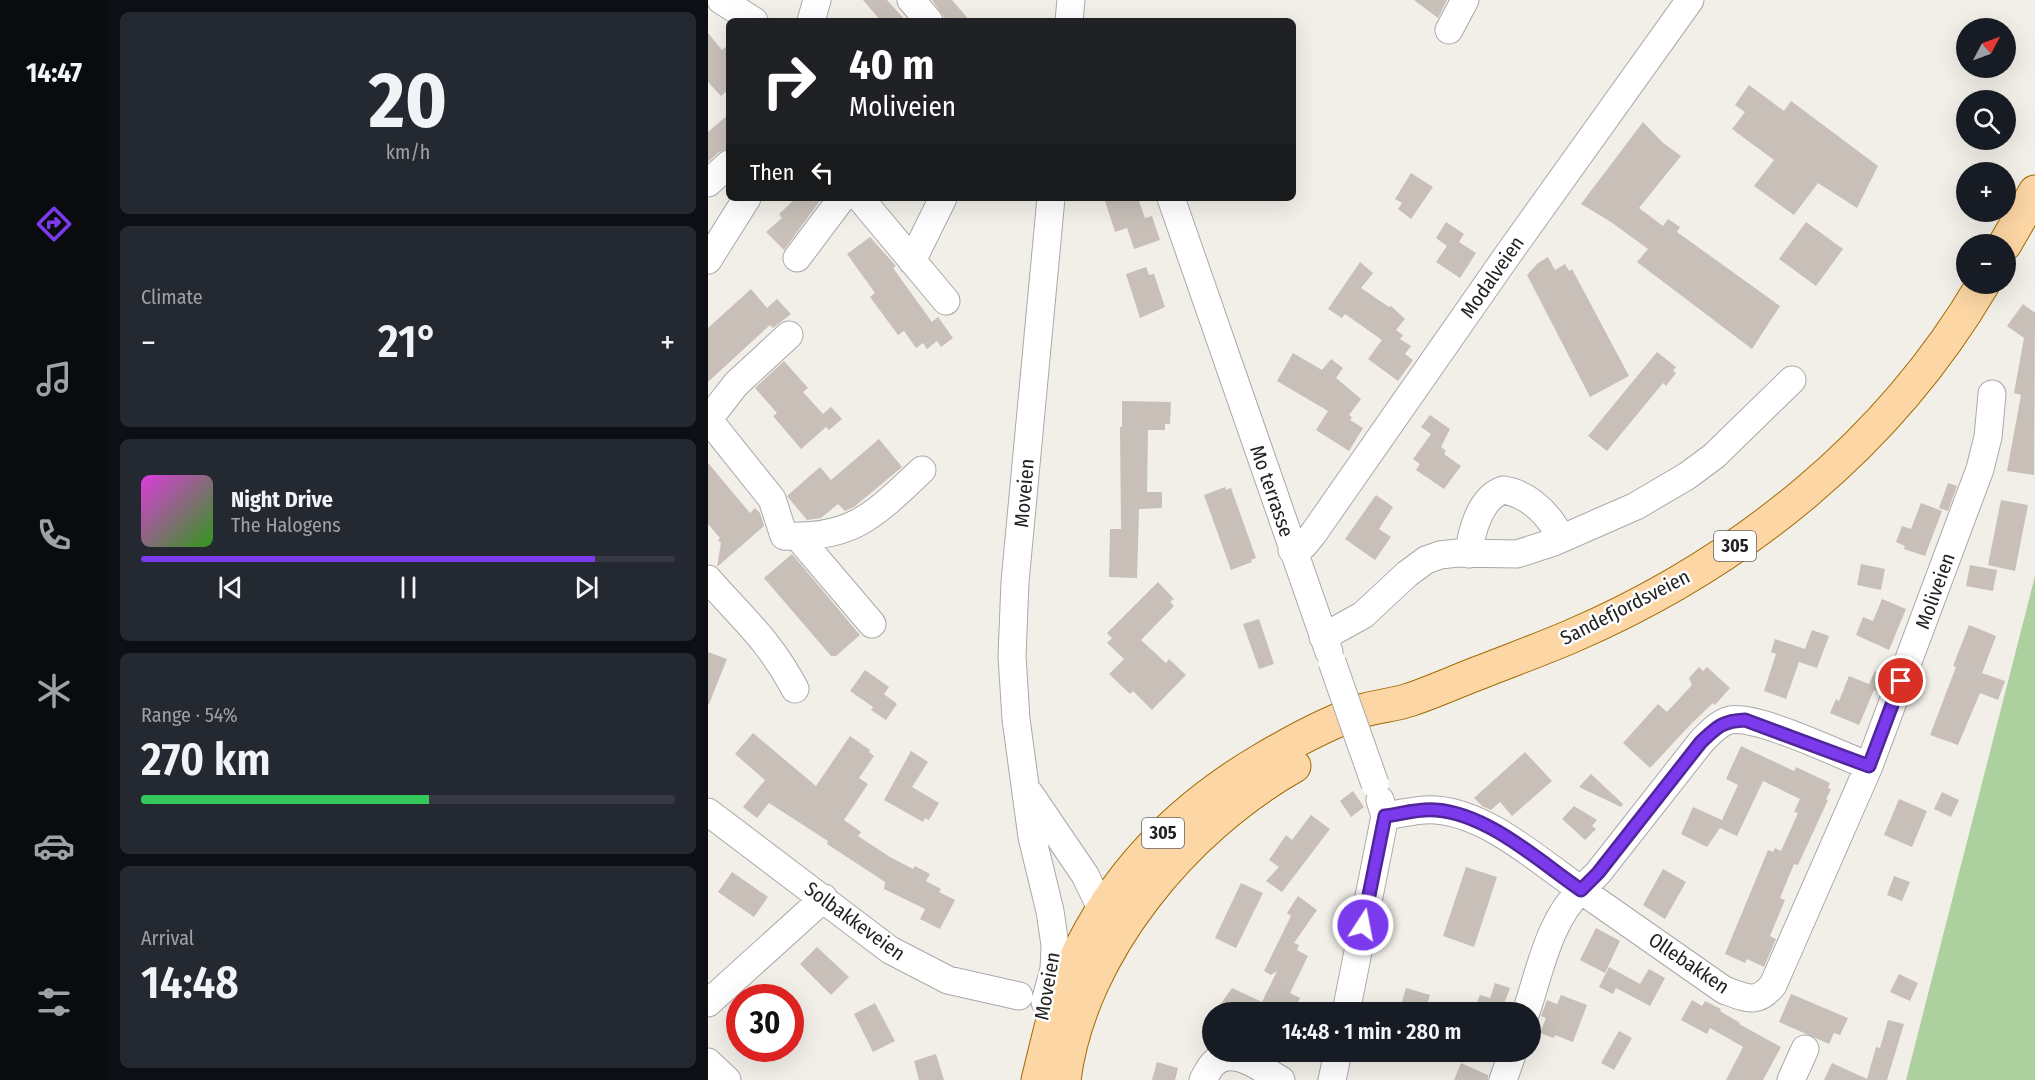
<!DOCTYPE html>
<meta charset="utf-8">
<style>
:root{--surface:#171b24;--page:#242831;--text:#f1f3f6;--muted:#9ea1a6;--line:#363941;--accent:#7c3aed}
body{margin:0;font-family:"Fira Sans Condensed",sans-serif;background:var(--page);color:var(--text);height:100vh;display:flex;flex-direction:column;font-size:22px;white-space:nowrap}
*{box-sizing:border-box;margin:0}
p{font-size:20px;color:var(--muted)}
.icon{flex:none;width:33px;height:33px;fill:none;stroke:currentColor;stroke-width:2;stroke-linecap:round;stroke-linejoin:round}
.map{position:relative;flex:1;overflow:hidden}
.sheet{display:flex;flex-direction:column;gap:12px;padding:12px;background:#0d0f14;width:600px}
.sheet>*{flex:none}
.top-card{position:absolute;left:18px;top:18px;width:570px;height:183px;border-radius:9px;box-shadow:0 6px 24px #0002;background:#202124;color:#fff;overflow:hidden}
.needle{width:39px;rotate:49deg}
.controls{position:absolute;left:1248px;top:18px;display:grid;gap:12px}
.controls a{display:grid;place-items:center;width:60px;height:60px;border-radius:50%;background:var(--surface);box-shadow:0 6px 24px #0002;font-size:30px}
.speed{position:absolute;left:18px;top:984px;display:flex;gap:12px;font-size:30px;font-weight:700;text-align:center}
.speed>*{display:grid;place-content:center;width:78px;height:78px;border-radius:50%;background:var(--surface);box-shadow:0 6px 24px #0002;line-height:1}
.speed .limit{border:9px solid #d22;background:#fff;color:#111}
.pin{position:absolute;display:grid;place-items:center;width:51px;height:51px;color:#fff;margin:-26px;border:3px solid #fff;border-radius:50%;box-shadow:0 2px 6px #0007}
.me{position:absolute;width:66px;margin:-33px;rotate:11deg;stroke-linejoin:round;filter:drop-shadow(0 0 4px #0008)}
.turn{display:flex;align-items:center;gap:21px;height:126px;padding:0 24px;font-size:27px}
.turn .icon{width:78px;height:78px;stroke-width:2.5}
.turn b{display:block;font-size:42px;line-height:51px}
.then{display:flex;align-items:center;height:57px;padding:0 24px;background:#0003;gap:12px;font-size:22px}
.big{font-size:45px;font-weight:600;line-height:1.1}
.sheet .tile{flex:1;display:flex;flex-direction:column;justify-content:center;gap:9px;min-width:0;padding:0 21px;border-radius:9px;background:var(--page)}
.sheet .dial{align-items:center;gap:0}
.dial b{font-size:78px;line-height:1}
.song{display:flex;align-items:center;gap:18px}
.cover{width:72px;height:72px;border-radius:9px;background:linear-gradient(135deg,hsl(300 70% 55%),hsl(110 70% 35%))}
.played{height:6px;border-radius:3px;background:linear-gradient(90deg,var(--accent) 85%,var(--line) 85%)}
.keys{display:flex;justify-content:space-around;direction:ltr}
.heat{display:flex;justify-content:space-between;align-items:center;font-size:33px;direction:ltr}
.charge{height:9px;border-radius:4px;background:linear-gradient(90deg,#34c759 54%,var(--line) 0)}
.trip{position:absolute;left:494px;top:1002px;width:339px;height:60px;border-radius:30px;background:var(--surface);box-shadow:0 6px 24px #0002;font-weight:600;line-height:60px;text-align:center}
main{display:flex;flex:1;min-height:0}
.dock{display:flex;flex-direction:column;width:108px;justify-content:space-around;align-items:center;background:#090b0e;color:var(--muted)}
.dock .icon{width:42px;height:42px}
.dock .current{color:var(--accent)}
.dock b{font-size:27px;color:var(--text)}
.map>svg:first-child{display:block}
.forest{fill:#add19e}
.building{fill:#c7bfb8}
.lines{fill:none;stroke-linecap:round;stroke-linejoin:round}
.minor-casing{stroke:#a9a9a9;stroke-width:29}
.major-casing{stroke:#a06b00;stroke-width:35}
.minor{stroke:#fff;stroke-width:27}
.major{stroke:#fcd6a4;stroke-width:33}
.minor-bridge-casing{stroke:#a9a9a9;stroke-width:29;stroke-linecap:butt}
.minor-bridge{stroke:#fff;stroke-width:27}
.route-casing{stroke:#51269a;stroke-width:15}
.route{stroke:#7c3aed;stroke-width:10}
.labels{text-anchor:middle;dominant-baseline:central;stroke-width:5;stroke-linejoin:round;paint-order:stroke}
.shield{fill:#fff;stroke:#646464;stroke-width:1.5}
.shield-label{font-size:18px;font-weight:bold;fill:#222}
.street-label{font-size:20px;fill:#222;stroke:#fff}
</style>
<main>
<nav class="dock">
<b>14:47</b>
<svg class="icon current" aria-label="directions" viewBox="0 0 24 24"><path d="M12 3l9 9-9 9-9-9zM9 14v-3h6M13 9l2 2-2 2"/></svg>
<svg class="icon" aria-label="music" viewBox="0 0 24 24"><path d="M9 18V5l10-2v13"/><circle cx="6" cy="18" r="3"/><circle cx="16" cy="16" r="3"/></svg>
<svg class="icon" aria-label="phone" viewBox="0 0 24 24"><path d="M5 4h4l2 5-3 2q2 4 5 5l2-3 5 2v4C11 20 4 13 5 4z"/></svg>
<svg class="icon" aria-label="climate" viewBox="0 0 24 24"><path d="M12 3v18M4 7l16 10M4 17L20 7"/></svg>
<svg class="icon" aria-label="car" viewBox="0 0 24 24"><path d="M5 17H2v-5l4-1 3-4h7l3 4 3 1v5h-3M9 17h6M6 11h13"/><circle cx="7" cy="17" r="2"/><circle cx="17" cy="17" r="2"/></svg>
<svg class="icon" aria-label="filters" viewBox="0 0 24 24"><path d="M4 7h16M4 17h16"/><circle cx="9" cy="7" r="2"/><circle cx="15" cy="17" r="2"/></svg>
</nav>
<section class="sheet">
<div class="tile dial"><b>20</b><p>km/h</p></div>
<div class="tile"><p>Climate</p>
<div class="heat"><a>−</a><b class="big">21°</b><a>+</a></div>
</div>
<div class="tile">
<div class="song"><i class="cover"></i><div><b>Night Drive</b><p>The Halogens</p></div></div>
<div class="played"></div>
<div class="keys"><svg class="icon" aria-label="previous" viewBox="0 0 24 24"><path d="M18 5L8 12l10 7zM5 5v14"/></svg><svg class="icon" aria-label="pause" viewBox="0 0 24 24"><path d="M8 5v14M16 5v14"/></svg><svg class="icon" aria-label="next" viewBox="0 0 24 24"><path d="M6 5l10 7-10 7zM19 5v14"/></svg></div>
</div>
<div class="tile"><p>Range · 54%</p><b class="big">270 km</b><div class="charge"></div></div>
<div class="tile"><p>Arrival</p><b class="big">14:48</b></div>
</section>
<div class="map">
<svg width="1327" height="1080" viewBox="0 0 1327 1080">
<rect width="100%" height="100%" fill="#f2efe9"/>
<!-- forest -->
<path class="forest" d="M1327,576v504h-129z"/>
<!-- building -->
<path class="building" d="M155,0h24l19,21h-25z
M224,0h20l18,21h-23z
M706,0h33l-9,18z
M0,33l14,17 7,-6v45l-8,7 -13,-14z
M1041,85l35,26 7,-10 87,65 -21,42 -39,-25 -24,32 -40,-29 20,-26 -42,-31 13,-17 -10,-7z
M21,114v35l-10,3 -11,10v-30z
M935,122l19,20 19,14 -42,52 24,18 5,-7 12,8 -3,5 103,74 -28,43 -115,-87 11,-13 -37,-27 -30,-18z
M703,173l22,14 -22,32 -13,-10 4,-6 -7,-4z
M88,198h26l-38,52 -18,-18 16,-14 -3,-4z
M396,198h34l7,20 7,-2 8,24 -26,9 -7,-21 -12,4z
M738,222l18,12 -5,8 17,11 -16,25 -24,-16 11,-16 -11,-8z
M1098,222l37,27 -27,37 -37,-27z
M162,237l26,29 -3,2 39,54 6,-5 15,21 -12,9 -4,-6 -10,8 -4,-6 -7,5 -12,-17 -6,4 -28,-38 5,-4 -28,-39z
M840,257l7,13 10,-6 4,7 3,-2 57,107 -39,21 -63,-122 11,-12z
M652,262l13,11 -12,15 28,19 2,-1 14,13 -9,11 7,5 -3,4 11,7 -6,8 8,6 -15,21 -30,-22 14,-19 -37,-26 -3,4 -14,-9z
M438,267l3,8 5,-1 11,33 -25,11 -14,-44z
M43,289l16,19 10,-9 14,15 -18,14 -3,-3 -62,57v-54z
M1315,304l12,9 -1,162 -27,-4 14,-76 -7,-2 10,-55 -17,-12z
M949,352l19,15 -3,4 3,2 -10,13 -3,-3 -56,68 -19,-15z
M585,353l29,17 9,-11 12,9 -7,10 25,21 -12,16 3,2 -2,3 13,8 -14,23 -33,-21 12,-19 -51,-30z
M76,361l24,27 -5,4 20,22 8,-7 11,12 -13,11 -3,-3 -25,22 -28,-33 4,-3 -22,-25z
M414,401l49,1 -1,22h-5v6h-17l-1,62h15v16l-23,1 -2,69 -28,-1 1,-48h11l-1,-102h2z
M722,415l20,14 -9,18 5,4 -2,3 17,12 -17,23 -28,-19 4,-6 -7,-5 18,-25 -10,-7z
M171,439l23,28 -48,40 -9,4 -7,-7 -17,14 -14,2 -20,-24 33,-29 11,13z
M0,463l42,50 5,-5 5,5 4,13 -47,41 4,-24 -3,-3 2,-2 -12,-14z
M1240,483l9,3 -9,25 -9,-3z
M517,487l1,3 5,-2 25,70 -5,2 1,2 -21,8 -27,-75z
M668,495l17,12 -14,22 12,8 -16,23 -30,-21z
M1293,500l27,5 -13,66 -27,-6z
M1213,503l21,8 -17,45 -21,-7 1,-3 -9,-4 6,-16 9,3z
M84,554l68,81 -24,21h-5l-67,-78z
M1153,564l24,5 -4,21 -24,-5z
M1262,565l27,5 -4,21 -27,-5z
M450,582l16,17 -4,3 4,4 -33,34 25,23 3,-4 17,16 -34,35 -19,-19 -3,3 -21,-20 15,-15 -17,-16 5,-5 -5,-5z
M1174,599l24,10 -17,41 -33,-15 7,-18 10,4z
M551,619l15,45 -15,5 -16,-45z
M1261,625l27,11 -14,37 23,8 -7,19 -18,-7 -22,52 -28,-10 26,-68 -3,-1z
M1104,630l17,6 -12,32 -18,-6 -13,37 -22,-8 12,-37 -5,-2 4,-13 30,10z
M0,652l19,7 -18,45h-1z
M991,667l4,4 4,-4 23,21 -15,17 -2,-2 -22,21 -41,44 -27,-25 35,-39 9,8 25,-27 -3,-7z
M157,670l24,17 -5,7 13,10 -11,16 -15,-10 2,-3 -23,-16z
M1167,671l11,5 -6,16 -6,-2 -15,35 -29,-12 6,-14 3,2 10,-25 20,8z
M45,733l63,53 34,-50 20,14 -1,2 5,4 -15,22 9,6 -24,36 17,12 -3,4 32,21 23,12 2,-3 15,8 -4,7 15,8 -2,3 16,8 -15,29 -20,-10 5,-10 -41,-20 1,-7 -58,-38 1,-3 -59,-38 -12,15 -14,-11 22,-27 -30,-26z
M1033,746l53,25 2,-4 34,16 -2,5 3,1 -5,10 2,1 -30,65 -4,-1 -14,34 5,2 -15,36 6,3 -12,28 -17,-8 -2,4 -20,-9 43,-104 5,2 2,-4 6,3 17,-38 -4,-1 6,-13 -37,-18 -26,55 -17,-8 -13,19 -26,-13 12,-27 29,13 16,-35 -12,-6z
M203,751l17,11 -16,25 27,16 -10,17 -4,-2 -2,4 -39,-22z
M817,752l27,29 -40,35 -12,-14 -9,8 -9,-4 -8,-8z
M883,774l32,30 -2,3 -42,-20z
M645,791l11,16 -13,10 -11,-16z
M1234,792l17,8 -8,17 -17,-8z
M1191,799l28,12 -15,36 -28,-12z
M866,806l23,14 -5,6 4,3 -11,11 -23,-21z
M603,815l19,14 -48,63 -16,-11 13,-14 -10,-7 17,-25 6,5z
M758,867l31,10 -23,70 -31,-11z
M955,869l23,13 -21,37 -22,-14z
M24,872l36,25 -14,20 -36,-25z
M1186,876l16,6 -8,19 -15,-6z
M533,883l22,10 -27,55 -21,-10z
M590,896l19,14 -23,33 5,2 -2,5 11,6 -18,37 10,5 -7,14h-78l17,-24 30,14 15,-31 -6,4 -7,-4 27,-55 -4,-3z
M888,928l24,13 -15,32 -25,-13z
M109,947l32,30 -18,18 -31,-31z
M901,967l31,17 9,-15 16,9 -15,28 -34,-18 -3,6 -14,-7z
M1191,974l19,9 -8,18 -20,-9z
M787,983l15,5 -6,16 7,2v6h-38l7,-17 10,3z
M698,988l24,7 -5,17h-26z
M1083,994l57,24 -8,17 -6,-2 -5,11 -50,-22z
M853,995l26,10 -14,37 -18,-7 -1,3 -14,-5 6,-15 -5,-2 6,-16 10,4z
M984,1000l10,6 3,-5 16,8 -1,2 20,12 -1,1 42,23 -18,33h-37l17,-33 -33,-19 -3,6 -26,-14z
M167,1003l20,38 -22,11 -19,-38z
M1180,1020l16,4 -17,56h-63l8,-17 35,16 9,-32 4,1z
M911,1031l13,7 -18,32 -13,-7z
M228,1054l8,26h-25l-5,-19z
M449,1062l21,6 -3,12h-23z
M753,1063l27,12v5h-34z"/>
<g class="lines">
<!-- minor casing -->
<g class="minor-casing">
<path id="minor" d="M13,0l33,21
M203,0l18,21
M103,21l6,-21
M361,21l2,-21
M741,30l16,-30
M0,183l21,-19
M152,198l86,103
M463,198l158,454
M89,258l45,-60
M0,260l39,-62
M204,261l31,-63
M0,419l64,80 12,37c70,3 91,-22 138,-66
M0,420l28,-36 53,-49
M90,537l74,87
M584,550l12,-5 9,-11 196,-281 181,-253
M761,554c2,-22 11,-56 34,-64 23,3 42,21 53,39l-2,13
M0,579c34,39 62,62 87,110
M615,637l40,-22 44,-41 19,-14 14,-5 18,-2 59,1 37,-12 82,-36 51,-30 27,-20 78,-76
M322,794l55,81 17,35v17
M0,812l182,138 58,30 71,16
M677,816c16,-2 35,-8 51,-6 52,4 103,51 145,80l17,-17 103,-131c8,-8 17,-19 29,-22 28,-5 110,35 139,46l111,-297 8,-32 4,-43
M337,1002l9,-33 1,-24 -5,-34 -18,-74 -16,-118 -4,-63 3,-74 36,-384
M0,1003l116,-105
M638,1012l39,-196 -5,-16
M818,1012c14,-41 23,-92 55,-122l143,100c22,8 33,15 49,-5l96,-219
M0,1062l19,18
M495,1080c3,-5 6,-12 10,-16 19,-20 50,6 68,16
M624,1080l6,-28
M795,1080l10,-28
M1083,1080l14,-31"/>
</g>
<!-- major casing -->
<g class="major-casing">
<path id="major" d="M1297,244l30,-52
M330,1080c9,-35 16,-72 31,-106 39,-92 105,-162 191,-213 32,-19 68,-39 105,-51 14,-4 29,-5 44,-10 24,-8 48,-19 72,-28 30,-12 61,-23 91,-36 169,-73 317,-192 411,-352
M356,1080c16,-128 121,-252 230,-314"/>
</g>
<!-- minor -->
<use href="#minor" class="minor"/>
<!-- major -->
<use href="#major" class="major"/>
<!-- minor-bridge casing -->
<g class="minor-bridge-casing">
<path id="minor-bridge" d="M624,662l43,122"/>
</g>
<!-- minor-bridge -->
<use href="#minor-bridge" class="minor-bridge"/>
</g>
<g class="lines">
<!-- route casing -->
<g class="route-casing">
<path id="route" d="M655,925l22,-109c16,-2 35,-8 51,-6 52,4 103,51 145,80l17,-17 103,-131c16,-15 21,-21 44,-22l124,46 32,-85"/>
</g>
<!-- route -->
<use href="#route" class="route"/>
</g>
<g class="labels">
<!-- shield labels -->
<g class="shield">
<rect x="1006" y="531" width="42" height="30" rx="4.5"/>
<rect x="434" y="818" width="42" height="30" rx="4.5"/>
</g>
<g class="shield-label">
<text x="1027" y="546">305</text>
<text x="455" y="833">305</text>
</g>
<!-- street labels -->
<g class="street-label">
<text transform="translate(784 277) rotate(-55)">Modalveien</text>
<text transform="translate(564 491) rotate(71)">Mo terrasse</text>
<text transform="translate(316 493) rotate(-85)">Moveien</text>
<text transform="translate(1227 591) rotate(-70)">Moliveien</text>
<text transform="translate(917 607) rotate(-27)">Sandefjordsveien</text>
<text transform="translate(147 921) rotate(36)">Solbakkeveien</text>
<text transform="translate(981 963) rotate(34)">Ollebakken</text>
<text transform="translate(339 986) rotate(-80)">Moveien</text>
</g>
</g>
</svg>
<div class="controls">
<a><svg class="needle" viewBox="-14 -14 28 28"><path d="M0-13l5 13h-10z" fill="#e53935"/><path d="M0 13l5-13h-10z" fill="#9ea1a6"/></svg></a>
<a><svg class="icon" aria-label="search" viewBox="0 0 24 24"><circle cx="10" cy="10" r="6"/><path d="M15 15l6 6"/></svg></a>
<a>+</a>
<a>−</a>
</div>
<div class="speed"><div class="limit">30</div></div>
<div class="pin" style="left:1193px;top:681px;background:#d93025"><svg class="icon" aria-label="arrive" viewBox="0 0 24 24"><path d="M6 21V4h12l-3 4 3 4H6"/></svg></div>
<svg class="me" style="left:655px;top:925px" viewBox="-20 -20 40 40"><circle r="17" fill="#7c3aed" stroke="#fff" stroke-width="3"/><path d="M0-11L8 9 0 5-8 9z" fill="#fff"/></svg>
<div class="trip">14:48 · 1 min · 280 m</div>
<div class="top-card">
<div class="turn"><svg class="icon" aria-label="right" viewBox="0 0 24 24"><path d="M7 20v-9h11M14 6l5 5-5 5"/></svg><div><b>40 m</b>Moliveien</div></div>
<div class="then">Then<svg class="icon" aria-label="left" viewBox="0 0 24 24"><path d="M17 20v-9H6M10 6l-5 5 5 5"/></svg></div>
</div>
</div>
</main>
